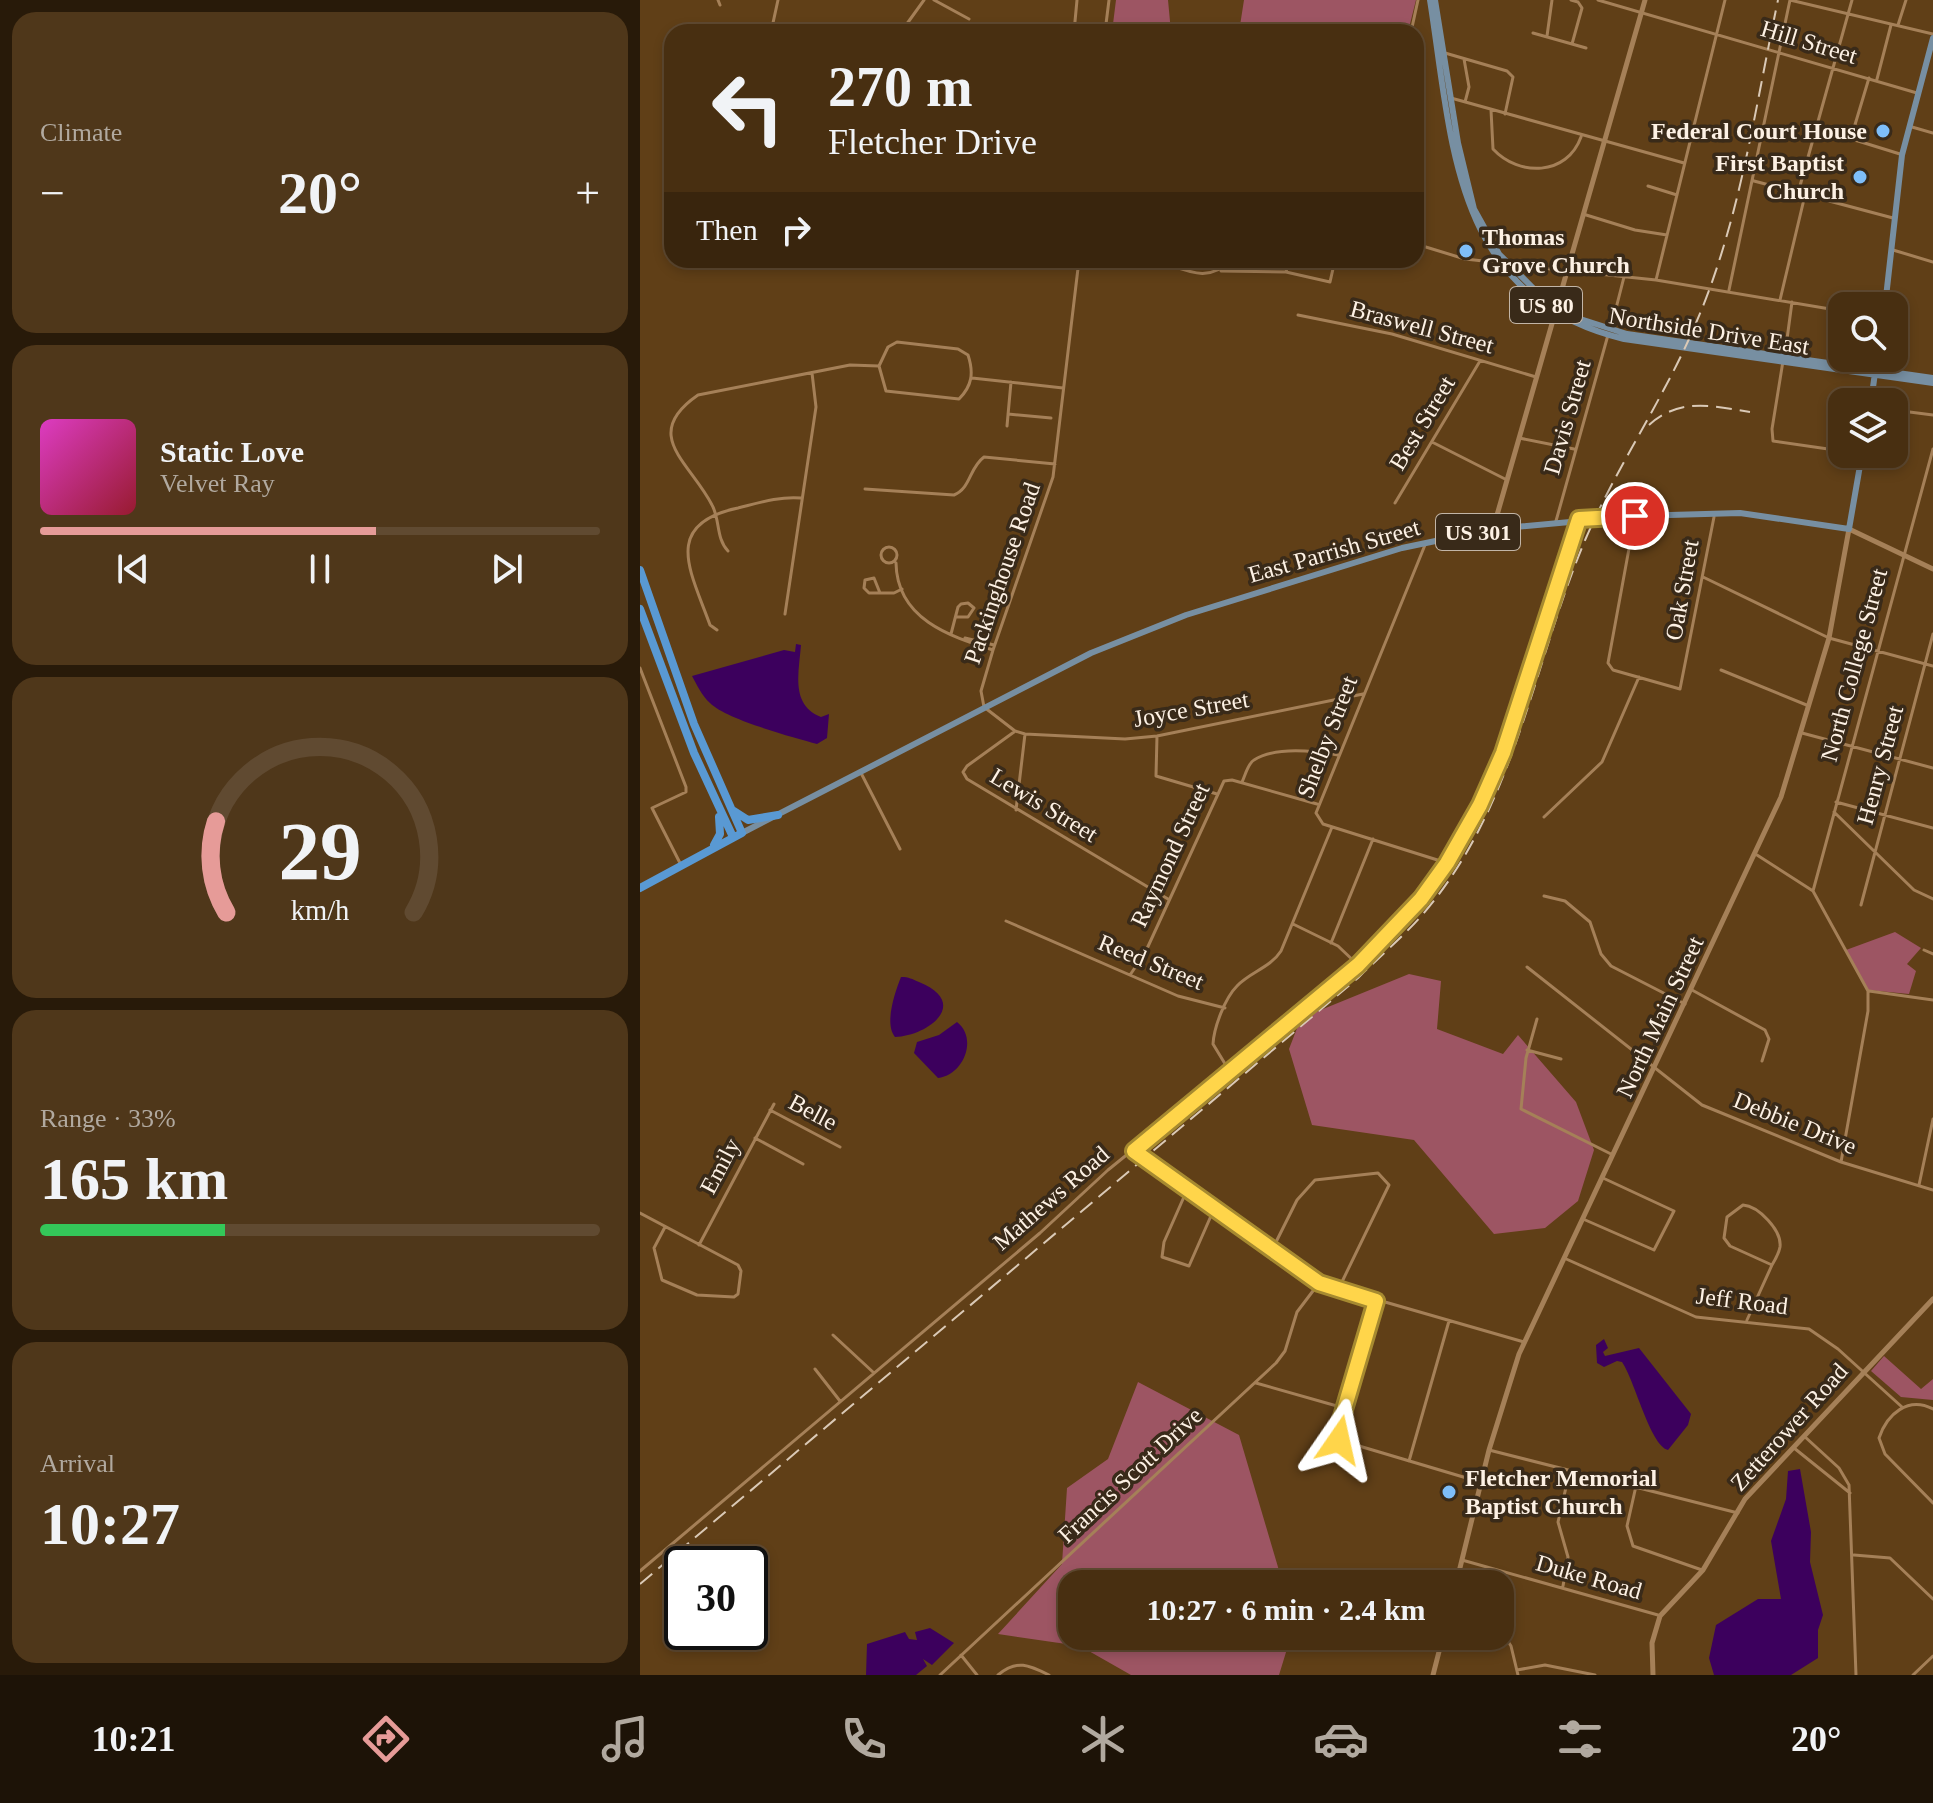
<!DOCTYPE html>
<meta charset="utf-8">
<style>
:root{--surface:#482f11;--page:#4f371a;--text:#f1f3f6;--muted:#b1a99f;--line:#604a31;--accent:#e69b98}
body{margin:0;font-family:"Times New Roman",serif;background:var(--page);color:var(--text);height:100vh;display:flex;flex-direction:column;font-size:30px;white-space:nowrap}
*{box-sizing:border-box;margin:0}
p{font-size:26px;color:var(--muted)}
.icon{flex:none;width:44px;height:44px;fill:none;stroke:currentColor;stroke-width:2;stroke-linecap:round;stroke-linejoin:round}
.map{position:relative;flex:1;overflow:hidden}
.details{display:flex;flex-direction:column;gap:12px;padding:12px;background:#281a09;width:640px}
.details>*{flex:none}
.guide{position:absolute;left:24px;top:24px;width:760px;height:244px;border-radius:24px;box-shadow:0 4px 12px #0003,0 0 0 2px var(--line);background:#482f11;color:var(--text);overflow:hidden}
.tools{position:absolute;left:1188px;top:292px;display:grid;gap:16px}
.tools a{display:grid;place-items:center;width:80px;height:80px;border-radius:16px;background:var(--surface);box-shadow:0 4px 12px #0003,0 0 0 2px var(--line);font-size:40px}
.speed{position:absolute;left:24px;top:1546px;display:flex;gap:16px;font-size:40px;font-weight:700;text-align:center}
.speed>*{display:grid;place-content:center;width:104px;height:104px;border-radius:50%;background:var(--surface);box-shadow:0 4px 12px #0003,0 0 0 2px var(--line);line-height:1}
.speed .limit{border:4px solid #111;border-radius:12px;background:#fff;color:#111}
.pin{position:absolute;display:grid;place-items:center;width:68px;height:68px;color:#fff;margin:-34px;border:4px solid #fff;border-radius:50%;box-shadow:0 2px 8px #0007}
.me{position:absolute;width:88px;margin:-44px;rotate:11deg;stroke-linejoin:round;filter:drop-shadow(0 0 6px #0008)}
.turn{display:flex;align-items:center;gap:28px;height:168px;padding:0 32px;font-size:36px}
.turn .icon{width:104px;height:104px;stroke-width:2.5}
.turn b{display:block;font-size:56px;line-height:68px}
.then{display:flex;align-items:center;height:76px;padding:0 32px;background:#0003;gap:16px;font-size:30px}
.big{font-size:60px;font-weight:700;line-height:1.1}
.details .widget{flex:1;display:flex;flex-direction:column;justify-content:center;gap:12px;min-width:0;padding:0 28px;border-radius:24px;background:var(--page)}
.details .dial{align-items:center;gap:0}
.dial svg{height:208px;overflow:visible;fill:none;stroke:var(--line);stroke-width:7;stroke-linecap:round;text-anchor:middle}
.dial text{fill:var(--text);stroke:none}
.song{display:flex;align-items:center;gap:24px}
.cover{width:96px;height:96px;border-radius:12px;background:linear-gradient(135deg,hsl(310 70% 55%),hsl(350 70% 35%))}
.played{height:8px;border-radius:4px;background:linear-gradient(90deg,var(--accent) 60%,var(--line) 60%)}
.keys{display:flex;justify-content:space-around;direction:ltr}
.heat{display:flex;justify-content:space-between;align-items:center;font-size:44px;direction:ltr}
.charge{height:12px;border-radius:6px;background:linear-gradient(90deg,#34c759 33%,var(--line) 0)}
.trip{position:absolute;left:418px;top:1570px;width:456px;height:80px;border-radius:24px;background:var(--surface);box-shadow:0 4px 12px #0003,0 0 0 2px var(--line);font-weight:700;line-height:80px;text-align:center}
.tabs{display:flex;height:128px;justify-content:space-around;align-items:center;background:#1d1307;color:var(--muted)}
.tabs .icon{width:56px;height:56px}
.tabs .active{color:var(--accent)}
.tabs b{font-size:36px;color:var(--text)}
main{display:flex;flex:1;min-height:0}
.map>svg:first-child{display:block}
.green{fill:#9d5563}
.water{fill:#3c005d}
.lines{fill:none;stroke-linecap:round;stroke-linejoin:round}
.street{stroke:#a58058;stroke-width:3}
.secondary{stroke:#a58058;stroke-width:5}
.primary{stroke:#778fa2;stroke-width:6}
.highway{stroke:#5999d3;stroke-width:8}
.rail{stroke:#dac9b6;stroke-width:2;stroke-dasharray:16 8;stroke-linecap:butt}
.route-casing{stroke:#a68a30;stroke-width:20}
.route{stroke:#ffd54a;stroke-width:14}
.poi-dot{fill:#7ebef9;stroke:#392a19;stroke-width:3}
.labels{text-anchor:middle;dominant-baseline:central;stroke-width:7;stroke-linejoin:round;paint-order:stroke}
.shield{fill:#392a19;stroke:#c2b5a7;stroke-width:2}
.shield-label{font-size:22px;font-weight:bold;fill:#fdf1e4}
.street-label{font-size:24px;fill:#fdf1e4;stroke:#392a19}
.poi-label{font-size:24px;font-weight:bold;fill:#fdf1e4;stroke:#392a19;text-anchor:end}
</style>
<main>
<section class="details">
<div class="widget"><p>Climate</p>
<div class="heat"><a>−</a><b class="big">20°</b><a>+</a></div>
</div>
<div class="widget">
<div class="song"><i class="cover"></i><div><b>Static Love</b><p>Velvet Ray</p></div></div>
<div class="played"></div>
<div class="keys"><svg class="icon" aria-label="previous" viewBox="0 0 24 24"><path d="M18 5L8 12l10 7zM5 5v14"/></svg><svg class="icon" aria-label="pause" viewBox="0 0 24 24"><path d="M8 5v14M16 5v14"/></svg><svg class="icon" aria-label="next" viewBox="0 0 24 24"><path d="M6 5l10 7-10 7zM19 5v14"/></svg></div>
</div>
<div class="widget dial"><svg viewBox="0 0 100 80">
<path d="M14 69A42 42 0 1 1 86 69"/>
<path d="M14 69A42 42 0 0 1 10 34" stroke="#e69b98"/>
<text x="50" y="56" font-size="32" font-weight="700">29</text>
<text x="50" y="72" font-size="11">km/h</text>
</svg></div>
<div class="widget"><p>Range · 33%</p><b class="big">165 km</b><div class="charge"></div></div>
<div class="widget"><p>Arrival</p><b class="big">10:27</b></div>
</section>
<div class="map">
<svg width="1293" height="1675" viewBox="0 0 1293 1675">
<rect width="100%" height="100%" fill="#603f17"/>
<!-- green -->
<path class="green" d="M476,0h52l3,32h-59z
M604,0h172l-8,32h-169z
M1255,932l26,16 -14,16 9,7 -7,23 -41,-4 -22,-40z
M769,974l32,7 -4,48 66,25 15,-19 58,67 18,48 -16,51 -33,27 -51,6 -80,-94 -102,-15 -23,-76 12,-31z
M1244,1356l37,33 12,-10v21l-32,-3 -30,-26z
M498,1382l101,53 44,149h-211v52h219l-12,39h-148l-51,-29 -82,-12 64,-70 5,-76 41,-29z"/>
<!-- water -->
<path class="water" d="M156,644l5,1c-2,27 -11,60 20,72l8,-3 -2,24 -10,6c-24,-7 -90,-24 -107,-41 -8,-7 -13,-18 -18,-27l92,-26 11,2z
M261,977c8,0 11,2 18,5 52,21 9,54 -24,55 -11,-13 0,-45 6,-60z
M317,1022c21,16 7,53 -19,56l-24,-25 3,-11 22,-7z
M964,1339l4,9 -5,4 2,4 34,-8 52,66 -3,11 -20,25c-18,-5 -33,-69 -46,-88l-5,-1 -13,6 -7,-4 -1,-18z
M1160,1469l11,63 -1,30 13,53 -5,15v28l-27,17h-77l-5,-17 7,-33 42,-26h23l-10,-58 15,-42 2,-28z
M290,1628l24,15 -22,22 -9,-6 4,7 -11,9h-50l1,-31 38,-12 4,7 8,1 -2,-8z"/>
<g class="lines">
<!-- street -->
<path class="street" d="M78,0l2,5
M294,0l35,19
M958,0l319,93
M1150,0l143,34
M1258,25l8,-25
M434,31l12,1
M131,32l7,-32
M261,32l23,-32
M426,32l9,-7
M434,32l3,-32
M465,32l4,-32
M771,32l7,-32
M893,33l39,11 10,-36 -4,-6 -7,-2
M907,36l5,-36
M932,44l14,4
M805,53l62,18 6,6 -8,37
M824,59l5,28 -4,15
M1237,79l14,-54
M811,98l233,65
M851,110l2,39c26,28 74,27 88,-12
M1272,127l21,6
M1176,128l84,26
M1211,138l18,-60
M1114,181l139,37
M1008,186l29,9
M1158,193l54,-193
M943,214l52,16 32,5
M776,244l49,15 37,4
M1253,250l40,12
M439,260l-26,217 -60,173 -12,41 3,16 31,24 10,3 100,5 32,-3 206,-42
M515,260c30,9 52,25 76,0
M873,265l143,15 186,31
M581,271l65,1 44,10 5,-22
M646,272l3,-12
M1016,280l69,-280
M1089,290l61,-290
M1140,300l25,-105
M658,315l94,19 144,43
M971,328l13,-51
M257,342l61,7 10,6c6,18 4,31 -9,44l-73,-8 -7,-25 9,-19z
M1145,354l7,-52
M1143,361l-11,68 1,12 69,10
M332,378l91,10
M1254,410l39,5
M368,414l43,4
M367,426l4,-44
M879,438l55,11
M792,442l75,38
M225,489l89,6c17,-7 15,-27 30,-38l71,7
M755,503l85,-142
M995,516l-27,147 5,7 67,19 34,-172
M916,521l52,-186
M785,545l-109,268 7,11 124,39
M241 555a8 8 0 1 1 16 0a8 8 0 1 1-16 0Z
M88,551c-12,-12 -8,-32 -16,-46 -22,-43 -72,-70 -14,-110l152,-30 29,1
M256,563c1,56 53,73 97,87
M1063,577l126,61 104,28
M240,593l-6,-15 -9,2 -1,8 5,5h25l8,-4
M145,614l31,-207 -4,-34
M77,630l-7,-5c-19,-53 -49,-101 28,-117 20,-5 42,-12 63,-10
M311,634l7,-27 3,-3 7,-1 6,5 -6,9h-12
M325,638l29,7
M0,668l46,119v5l-34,16 29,57
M1081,670l88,36
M374,732l-47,34 -4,6 4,7 201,120
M1162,733l131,35
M517,736l-1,40 61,18
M220,771l40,78
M602,782c3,-6 6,-19 12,-22 22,-14 61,-9 84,-5
M1196,802l97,26
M376,810l9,-76
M1194,812l80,78 19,9
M904,817l58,-55 37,-85
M1117,855l56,36 55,100v20l-27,151
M1173,891l120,-442
M904,896l21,5 25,21 11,32 10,12 74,38
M1221,905l72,-271
M366,921l172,75 47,12
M653,924l45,22 20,19
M691,943l42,-104
M1284,950l9,4
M887,967l175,138 139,57 92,28
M490,975l15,-22 79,-172 8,-1 85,24
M1052,990l73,40 4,9 -7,22
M1229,991l64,9
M897,1019l-11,39 -5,51 92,46
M887,1050l34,9
M590,1072l-17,-28c1,-17 12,-46 24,-58 13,-14 33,-18 44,-35l51,-124
M130,1110l70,37
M115,1138l48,26
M494,1151l185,132 205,59
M1279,1185l14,-66
M547,1190l-23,52 -2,15 27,9 25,-57
M1103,1205c15,1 39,25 37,42 -1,6 -5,13 -8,18l-42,-19 -6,-8 3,-21z
M0,1213l98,52 3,6 -3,23 -4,3 -37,-2 -35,-15 -8,-32 11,-21
M943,1219l71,31 20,-39 -71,-33
M59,1245l75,-141
M632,1250l25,-50 18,-20 63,-7 11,12 -51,105
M924,1258l132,59 113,12 29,20 64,58
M736,1301l-38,129 1,10 141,42
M1107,1320l25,-55
M193,1335l41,38
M175,1369l25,32
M616,1383l88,25
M1293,1409c-25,-13 -46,5 -54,29l6,16 48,49
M1164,1436l35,32 10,17 7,190
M1154,1448l56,45
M849,1450l249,63
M769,1461l40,-140
M996,1486l-9,40 6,20 69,24
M1214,1555l36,3 43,41
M822,1560l196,55
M0,1571l400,-338 68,-63 207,-168 86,-81 46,-58 47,-87 84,-253
M923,1586l5,-29 -10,-35 12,-52
M860,1629l11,17 7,29
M321,1655l16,20
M877,1670l28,-5 50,10
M300,1675l336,-312 9,-12 12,-39 22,-29
M358,1675c19,-16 31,-10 51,0
M1273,1675l20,-19"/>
<!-- secondary -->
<path class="secondary" d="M853,529l152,-529
M816,1584l33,-134 30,-96 262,-557 48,-159 20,-109 84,40
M793,1675l10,-39
M1013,1675l-1,-32 8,-27 43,-46 42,-71 188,-200"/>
<!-- primary -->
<path class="primary" d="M790,0c23,145 22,297 194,339l309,44
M795,0l23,143 16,66 25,45 44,44 31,19 53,17 306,44
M1245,306l17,-151 31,-117
M1231,402l6,-44
M102,833l349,-180 95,-38 216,-67 91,-19 142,-13 105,-3 109,16 13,-75"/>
<!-- highway -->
<path class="highway" d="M0,570l54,154 48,109 -102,55
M0,609l54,144 39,84
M94,811l14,9 30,-5
M74,845l6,-11 -1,-17"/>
<!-- rail -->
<path class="rail" d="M1009,425c31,-28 64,-19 101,-13
M0,1584l718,-606c21,-21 45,-41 65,-64 93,-108 109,-249 163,-376 32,-74 79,-141 110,-215 44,-102 59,-215 82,-323"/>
</g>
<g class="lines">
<!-- route casing -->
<g class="route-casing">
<path id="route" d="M699,1440l-1,-10 38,-129 -57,-18 -185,-132 224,-186 63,-66 26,-36 33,-58 23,-52 76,-234 56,-3"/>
</g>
<!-- route -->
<use href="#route" class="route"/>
</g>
<!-- markers -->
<g class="poi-dot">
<circle cx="1243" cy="131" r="8"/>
<circle cx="1220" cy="177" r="8"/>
<circle cx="826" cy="251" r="8"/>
<circle cx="809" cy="1492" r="8"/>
</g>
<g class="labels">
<!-- shield labels -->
<g class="shield">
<rect x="870" y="287" width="72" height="36" rx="6"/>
<rect x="796" y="514" width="84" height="36" rx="6"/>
</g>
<g class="shield-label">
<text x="906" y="305">US 80</text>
<text x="838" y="532">US 301</text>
</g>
<!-- street labels -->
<g class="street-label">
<text transform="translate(1169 42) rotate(17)">Hill Street</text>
<text transform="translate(782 327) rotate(15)">Braswell Street</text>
<text transform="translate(1069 331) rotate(9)">Northside Drive East</text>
<text transform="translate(927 417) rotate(-74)">Davis Street</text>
<text transform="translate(782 423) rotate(-59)">Best Street</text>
<text transform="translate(694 551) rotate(-16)">East Parrish Street</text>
<text transform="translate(362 573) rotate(-71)">Packinghouse Road</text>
<text transform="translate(1042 590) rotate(-80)">Oak Street</text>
<text transform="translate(1214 665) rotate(-75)">North College Street</text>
<text transform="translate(551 709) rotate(-10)">Joyce Street</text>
<text transform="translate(687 737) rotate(-69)">Shelby Street</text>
<text transform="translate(1240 765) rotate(-75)">Henry Street</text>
<text transform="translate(404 805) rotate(31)">Lewis Street</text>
<text transform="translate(530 855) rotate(-65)">Raymond Street</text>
<text transform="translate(511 962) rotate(22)">Reed Street</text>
<text transform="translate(1020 1017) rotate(-65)">North Main Street</text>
<text transform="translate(173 1112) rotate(28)">Belle</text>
<text transform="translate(1155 1123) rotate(22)">Debbie Drive</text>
<text transform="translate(80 1166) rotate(-62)">Emily</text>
<text transform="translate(411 1198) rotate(-41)">Mathews Road</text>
<text transform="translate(1102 1301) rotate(7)">Jeff Road</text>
<text transform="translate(1149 1427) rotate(-48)">Zetterower Road</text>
<text transform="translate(490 1475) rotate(-43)">Francis Scott Drive</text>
<text transform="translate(949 1577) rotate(16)">Duke Road</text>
</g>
<!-- poi labels -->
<g class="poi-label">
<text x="1227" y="131">Federal Court House</text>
<text x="1204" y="163">First Baptist<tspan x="1204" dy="28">Church</tspan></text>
<text x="842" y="237" text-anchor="start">Thomas<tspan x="842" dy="28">Grove Church</tspan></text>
<text x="825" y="1478" text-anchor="start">Fletcher Memorial<tspan x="825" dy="28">Baptist Church</tspan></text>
</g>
</g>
</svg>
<div class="tools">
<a><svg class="icon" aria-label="search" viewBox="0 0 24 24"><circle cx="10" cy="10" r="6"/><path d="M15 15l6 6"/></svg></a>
<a><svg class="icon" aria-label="layers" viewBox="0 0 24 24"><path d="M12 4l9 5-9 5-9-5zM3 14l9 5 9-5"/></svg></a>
</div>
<div class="speed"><div class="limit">30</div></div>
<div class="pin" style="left:995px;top:516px;background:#d93025"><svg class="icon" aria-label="arrive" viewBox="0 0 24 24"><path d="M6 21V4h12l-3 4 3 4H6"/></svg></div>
<svg class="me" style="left:699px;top:1440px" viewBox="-20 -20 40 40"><path d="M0-17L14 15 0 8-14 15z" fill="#ffd54a" stroke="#fff" stroke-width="4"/></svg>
<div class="trip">10:27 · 6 min · 2.4 km</div>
<div class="guide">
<div class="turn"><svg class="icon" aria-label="left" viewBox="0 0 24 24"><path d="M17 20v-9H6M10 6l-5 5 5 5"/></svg><div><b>270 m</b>Fletcher Drive</div></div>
<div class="then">Then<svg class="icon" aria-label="right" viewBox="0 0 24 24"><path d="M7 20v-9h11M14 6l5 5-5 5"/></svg></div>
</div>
</div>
</main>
<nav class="tabs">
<b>10:21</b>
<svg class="icon active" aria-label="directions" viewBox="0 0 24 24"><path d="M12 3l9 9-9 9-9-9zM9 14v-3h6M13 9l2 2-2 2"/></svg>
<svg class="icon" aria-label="music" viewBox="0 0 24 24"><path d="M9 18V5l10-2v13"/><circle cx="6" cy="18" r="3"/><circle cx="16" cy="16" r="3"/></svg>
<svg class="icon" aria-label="phone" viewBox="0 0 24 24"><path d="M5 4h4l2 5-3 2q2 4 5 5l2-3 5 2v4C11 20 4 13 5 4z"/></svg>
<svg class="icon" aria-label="climate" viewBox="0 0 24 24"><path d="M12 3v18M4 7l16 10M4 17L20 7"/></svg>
<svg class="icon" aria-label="car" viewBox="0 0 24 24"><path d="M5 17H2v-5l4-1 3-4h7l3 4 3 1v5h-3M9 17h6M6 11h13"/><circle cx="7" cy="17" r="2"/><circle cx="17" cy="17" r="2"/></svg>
<svg class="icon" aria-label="filters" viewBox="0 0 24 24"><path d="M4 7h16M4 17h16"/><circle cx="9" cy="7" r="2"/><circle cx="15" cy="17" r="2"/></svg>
<b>20°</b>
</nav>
